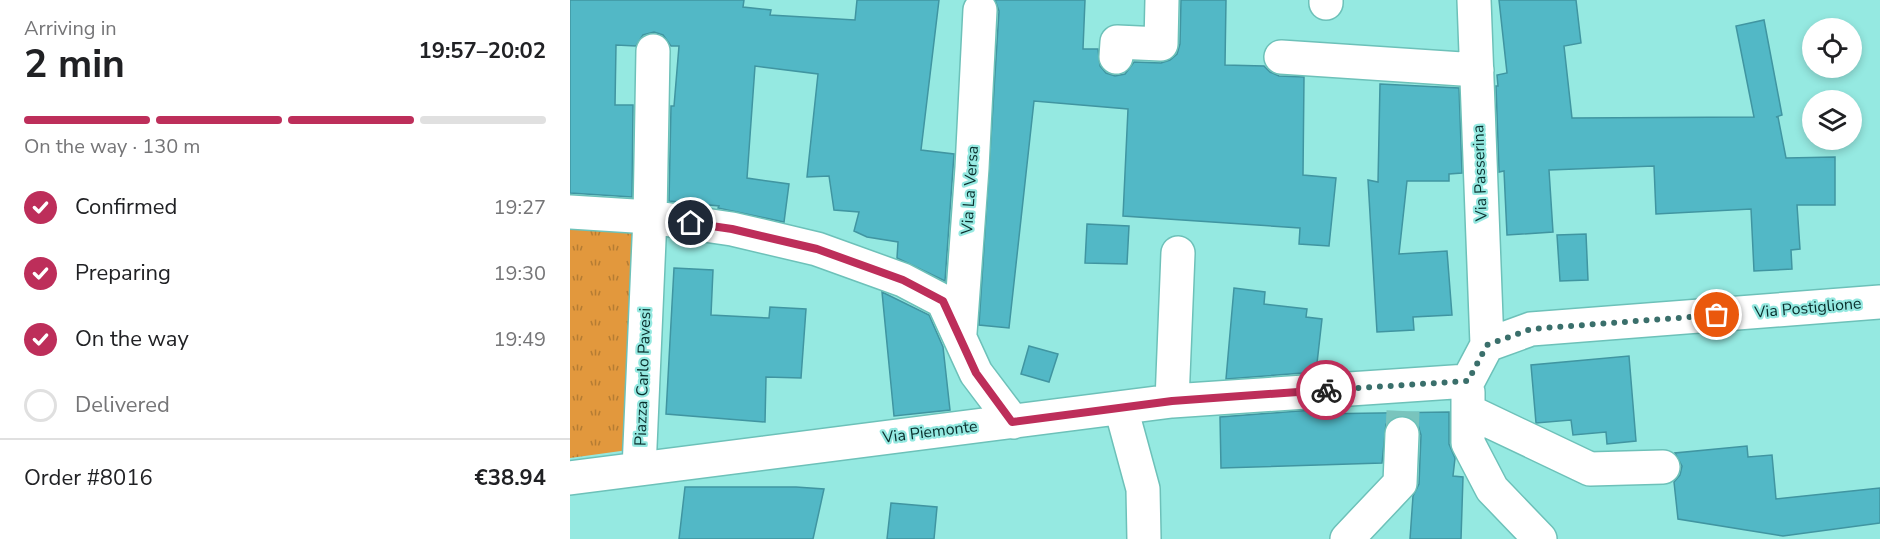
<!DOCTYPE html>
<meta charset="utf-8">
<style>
:root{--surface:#fff;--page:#f6f6f6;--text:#202124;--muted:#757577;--line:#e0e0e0;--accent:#bd2e5a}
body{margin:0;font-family:"Nunito Sans",sans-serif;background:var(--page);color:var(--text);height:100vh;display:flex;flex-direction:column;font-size:22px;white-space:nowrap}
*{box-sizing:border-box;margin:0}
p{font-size:20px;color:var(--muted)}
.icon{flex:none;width:33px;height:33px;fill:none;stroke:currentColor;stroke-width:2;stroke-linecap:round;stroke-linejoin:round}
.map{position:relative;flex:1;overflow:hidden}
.side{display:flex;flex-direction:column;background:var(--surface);width:570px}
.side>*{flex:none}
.fabs{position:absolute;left:1232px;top:18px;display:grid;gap:12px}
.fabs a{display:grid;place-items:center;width:60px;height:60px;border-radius:50%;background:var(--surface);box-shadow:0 3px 9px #0003;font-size:30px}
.pin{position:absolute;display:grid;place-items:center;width:51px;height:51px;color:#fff;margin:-26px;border:3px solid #fff;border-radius:50%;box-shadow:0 2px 6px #0007}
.courier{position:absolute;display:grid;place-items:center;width:60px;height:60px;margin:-30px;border:4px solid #bd2e5a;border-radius:50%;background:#fff;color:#222;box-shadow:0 2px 8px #0007}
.summary em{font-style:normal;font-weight:700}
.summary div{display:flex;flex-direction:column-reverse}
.summary{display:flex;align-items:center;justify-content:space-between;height:102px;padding:0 24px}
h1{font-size:39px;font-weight:700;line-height:45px}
.bar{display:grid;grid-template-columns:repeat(4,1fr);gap:9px 6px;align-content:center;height:72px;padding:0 24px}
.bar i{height:8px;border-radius:4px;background:var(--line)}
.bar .on{background:var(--accent)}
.bar p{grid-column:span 4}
.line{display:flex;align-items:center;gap:15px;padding:0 24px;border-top:2px solid var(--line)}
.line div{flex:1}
ol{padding:0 24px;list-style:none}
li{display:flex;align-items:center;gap:18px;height:66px}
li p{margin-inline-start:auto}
li .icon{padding:6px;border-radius:50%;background:var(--accent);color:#fff;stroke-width:4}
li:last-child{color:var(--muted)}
li i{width:33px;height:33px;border:3px solid var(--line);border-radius:50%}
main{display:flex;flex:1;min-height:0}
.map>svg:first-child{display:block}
.park{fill:url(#park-tufts)}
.building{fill:#52b8c6;stroke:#4095a1;stroke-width:1.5}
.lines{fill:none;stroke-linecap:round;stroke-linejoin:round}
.minor-tunnel{stroke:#79c4bd;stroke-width:33;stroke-dasharray:33 16;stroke-linecap:butt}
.minor-casing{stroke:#6dc1b9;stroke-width:36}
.minor{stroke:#fff;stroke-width:33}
.done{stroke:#3a6f6b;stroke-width:6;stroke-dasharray:0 10.8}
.route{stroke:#bd2e5a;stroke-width:8}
.labels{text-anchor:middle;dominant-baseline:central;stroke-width:4.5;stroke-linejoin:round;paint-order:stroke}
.street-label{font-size:16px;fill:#092e2c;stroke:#95e9e1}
</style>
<main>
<section class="side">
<div class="summary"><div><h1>2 min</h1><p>Arriving in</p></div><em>19:57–20:02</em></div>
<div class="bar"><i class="on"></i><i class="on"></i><i class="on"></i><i></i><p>On the way · 130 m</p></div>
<ol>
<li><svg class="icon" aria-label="check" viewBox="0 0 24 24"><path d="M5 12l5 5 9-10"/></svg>Confirmed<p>19:27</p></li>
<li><svg class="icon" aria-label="check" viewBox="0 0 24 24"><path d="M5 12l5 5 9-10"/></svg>Preparing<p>19:30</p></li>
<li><svg class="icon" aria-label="check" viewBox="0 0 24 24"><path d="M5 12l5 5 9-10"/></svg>On the way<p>19:49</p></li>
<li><i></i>Delivered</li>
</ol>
<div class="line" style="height:78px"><div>Order #8016</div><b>€38.94</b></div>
</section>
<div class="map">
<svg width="1310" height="539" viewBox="0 0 1310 539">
<defs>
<pattern id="park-tufts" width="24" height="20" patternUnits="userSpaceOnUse" patternTransform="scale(1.5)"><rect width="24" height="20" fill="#e2983d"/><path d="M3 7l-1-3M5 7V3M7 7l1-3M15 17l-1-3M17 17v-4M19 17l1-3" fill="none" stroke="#b57c33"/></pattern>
</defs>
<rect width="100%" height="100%" fill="#95e9e1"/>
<path class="park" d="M0,226l68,5 -10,219 -58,8z"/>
<path class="building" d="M0,0h174l-1,7 28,3 -1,5 85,5 2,-20h82l-18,150 33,4 -9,127 -48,-23 1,-16 -31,-5 -13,-6 5,-19 -25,-2 -5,-34 -22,1 11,-103 -63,-8 -8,112 42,6 -5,38 -66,-14 1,-2 -50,-5 2,-95h3l5,-60h-8l-8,-11 -9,-3 -11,3 -7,11 -20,-1 -1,60h18l-1,92 -62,-4z
M425,0h90l-2,49h15l2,17 6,7 9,3 10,-2 9,-12 27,1 9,-3 7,-6 3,-10 1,-44h45l-1,65 39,1 6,6 9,4 25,1 -1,98 33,3 -7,68 -30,-2 1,-16 -177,-12 5,-107 -94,-8 -25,227 -30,-3 20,-314z
M929,0h77l5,43 -17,3 8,72 182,-1 -18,-91 28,-6 18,95 -6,2h2l8,41 49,-1v48h-38l3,44 -9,1 1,19 -38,2 -3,-62 -95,5 -2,-48 -105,4 4,62 -46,3 -3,-64 -5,1 -3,-86h2l-1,-11 10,-2z
M810,84l79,4 3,85 -13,1v7h-42l-8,73 48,-3 5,64 -39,2 1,13 -37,2 -9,-152 10,2z
M517,224l42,2 -2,38 -42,-1z
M1016,234l2,46 -28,1 -3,-46z
M104,268l39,2 -2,45 58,3 1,-11 36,2 -5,69 -35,-1 -1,45 -99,-8z
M664,288l31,4 -1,12 43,5 -1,8 16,2 -6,53 -90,7z
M312,292l47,23 14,32 7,63 -56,6z
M459,346l29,8 -9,28 -28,-8z
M1059,356l7,85 -29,3 -1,-12 -33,3 -2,-15 -35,3 -5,-58z
M742,410v4l137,-2v32l6,14 -2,18 10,1 -2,62h-51l3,-43 6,-12 2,-49 -3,-10 -6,-6 -9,-4 -10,3 -7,6 -4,39 -161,5 -1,-51z
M1177,446l1,11 24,-2 4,44 104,-11v35l-97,13 -105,-17 -4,-37 6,-7 2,-9 -7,-13z
M115,487h111l28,2 -11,50h-134z
M321,503l46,4 -3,32h-47z"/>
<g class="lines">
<path class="minor-tunnel" d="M832,434l1,-23"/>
<g class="minor-casing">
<path id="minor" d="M756,3v-3
M546,57l1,-15 44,2 1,-44
M711,57l196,13
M0,212l80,5 82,12 85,20 86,31 40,21 33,72 37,49
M390,333l12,-165 8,-158
M917,345l44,-16 349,-27
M898,392v51l24,46 48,50
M602,401l6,-148
M551,408l22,81 1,50
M898,411l122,58 73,-2
M69,469l11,-252 3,-166
M0,478l602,-77 296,-20 19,-36 -13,-345
M777,539l53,-56 2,-49"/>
</g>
<use href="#minor" class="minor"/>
</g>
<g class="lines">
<path class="done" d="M756,390l142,-9 19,-36 44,-16 186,-14"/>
<path class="route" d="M121,223l41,6 85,20 86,31 40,21 33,72 36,49 160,-21 154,-11"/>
</g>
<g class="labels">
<g class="street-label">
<text transform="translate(910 173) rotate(-92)">Via Passerina</text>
<text transform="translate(400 190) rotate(-86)">Via La Versa</text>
<text transform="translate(1238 308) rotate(-5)">Via Postiglione</text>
<text transform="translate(73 377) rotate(-88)">Piazza Carlo Pavesi</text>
<text transform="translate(360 432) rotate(-7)">Via Piemonte</text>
</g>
</g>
</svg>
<div class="fabs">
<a><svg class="icon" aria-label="locate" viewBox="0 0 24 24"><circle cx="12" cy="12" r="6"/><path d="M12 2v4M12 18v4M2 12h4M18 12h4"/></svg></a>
<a><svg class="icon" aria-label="layers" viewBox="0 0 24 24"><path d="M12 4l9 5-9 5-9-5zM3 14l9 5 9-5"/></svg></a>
</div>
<div class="pin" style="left:1147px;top:315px;background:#ea580c"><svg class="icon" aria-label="bag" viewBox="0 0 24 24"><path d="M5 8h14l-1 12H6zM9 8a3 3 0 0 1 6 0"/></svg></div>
<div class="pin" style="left:121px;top:223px;background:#1f2937"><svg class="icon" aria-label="home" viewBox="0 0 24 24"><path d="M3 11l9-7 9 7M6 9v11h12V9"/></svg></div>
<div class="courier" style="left:756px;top:390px"><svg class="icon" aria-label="bike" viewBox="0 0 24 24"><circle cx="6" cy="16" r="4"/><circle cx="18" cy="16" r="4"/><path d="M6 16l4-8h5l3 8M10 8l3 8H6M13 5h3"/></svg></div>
</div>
</main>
